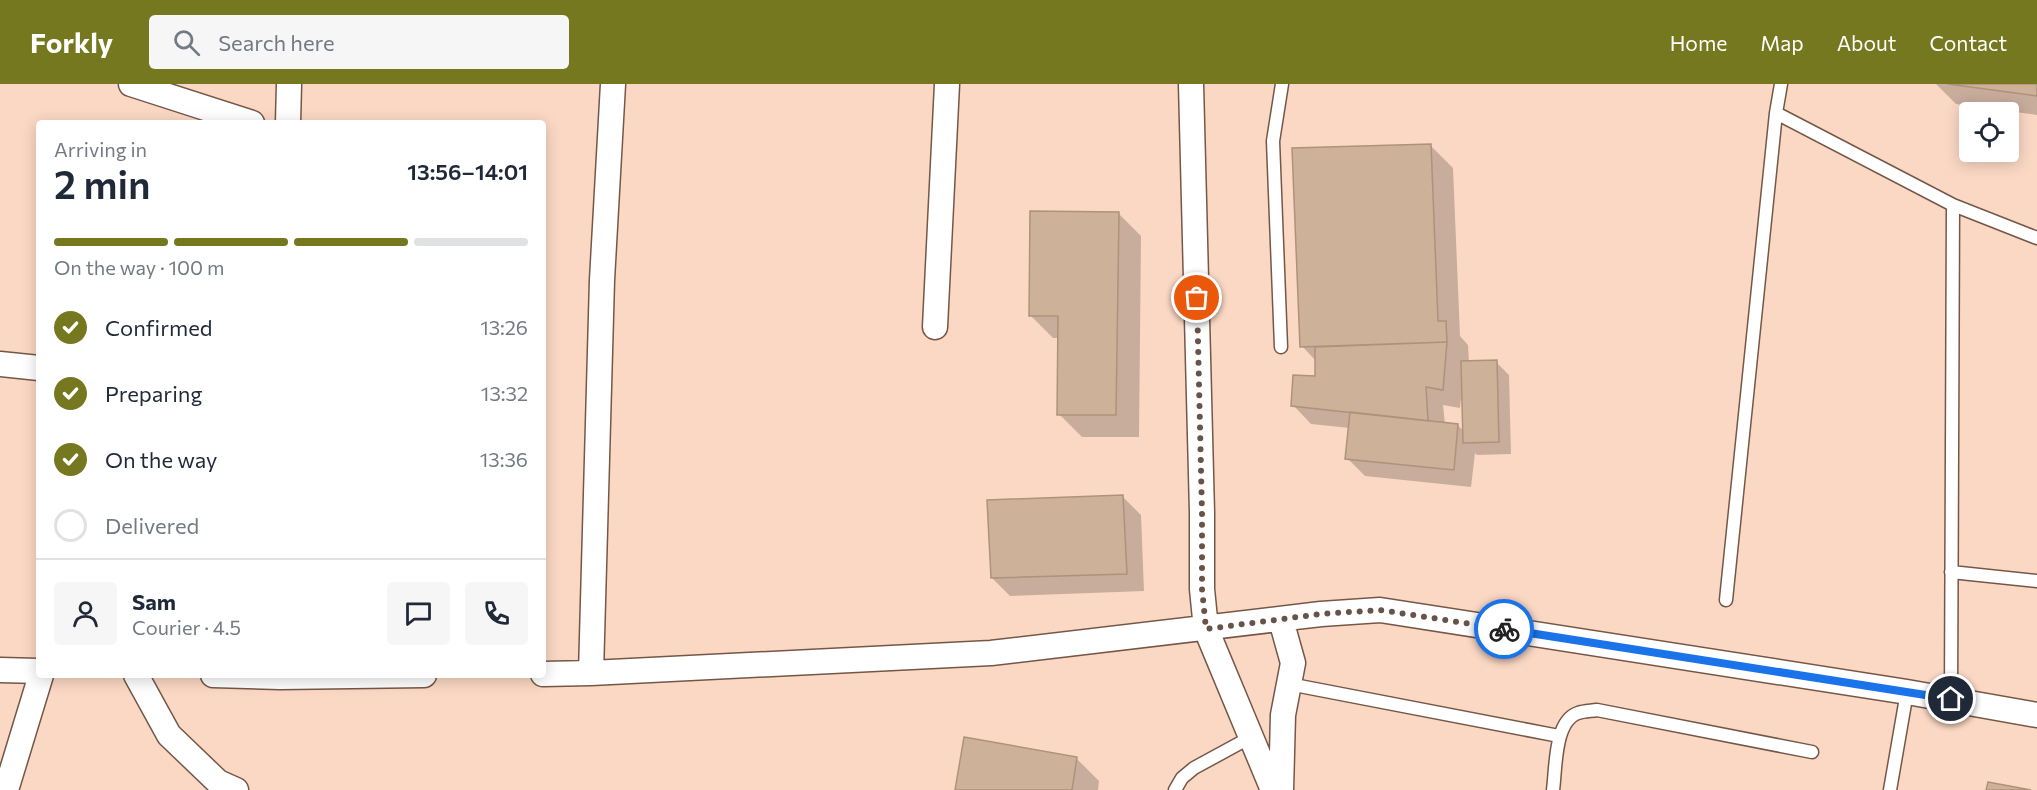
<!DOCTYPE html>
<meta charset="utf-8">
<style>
:root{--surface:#fff;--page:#f6f6f7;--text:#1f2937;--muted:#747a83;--line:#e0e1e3;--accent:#767820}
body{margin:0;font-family:Commissioner,sans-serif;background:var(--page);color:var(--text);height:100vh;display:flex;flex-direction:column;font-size:22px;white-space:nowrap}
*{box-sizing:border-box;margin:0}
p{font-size:20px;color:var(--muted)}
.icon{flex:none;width:33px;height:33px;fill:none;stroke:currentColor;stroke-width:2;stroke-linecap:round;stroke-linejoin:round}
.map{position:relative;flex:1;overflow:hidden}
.details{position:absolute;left:36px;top:36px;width:510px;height:558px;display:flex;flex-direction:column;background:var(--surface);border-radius:6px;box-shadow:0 3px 15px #0003}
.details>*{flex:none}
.buttons{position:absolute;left:1959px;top:18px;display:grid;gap:12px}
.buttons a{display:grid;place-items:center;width:60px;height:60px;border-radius:6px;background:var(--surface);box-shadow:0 3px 15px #0003;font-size:30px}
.pin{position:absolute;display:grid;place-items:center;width:51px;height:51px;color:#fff;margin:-26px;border:3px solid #fff;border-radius:50%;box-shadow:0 2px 6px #0007}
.courier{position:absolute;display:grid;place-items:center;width:60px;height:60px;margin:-30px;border:4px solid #1a73e8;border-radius:50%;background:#fff;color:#222;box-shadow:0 2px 8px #0007}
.summary em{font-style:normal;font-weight:600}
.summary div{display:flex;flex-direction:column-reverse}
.summary{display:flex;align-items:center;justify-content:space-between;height:102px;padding:0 18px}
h1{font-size:39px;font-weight:600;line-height:45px}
.bar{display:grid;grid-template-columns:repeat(4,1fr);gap:9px 6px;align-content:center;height:72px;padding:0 18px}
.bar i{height:8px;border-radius:4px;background:var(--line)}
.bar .selected{background:var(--accent)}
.bar p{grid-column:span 4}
.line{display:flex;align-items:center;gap:15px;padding:0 18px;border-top:2px solid var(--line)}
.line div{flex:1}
.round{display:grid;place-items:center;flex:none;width:63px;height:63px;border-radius:6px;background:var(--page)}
ol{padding:0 18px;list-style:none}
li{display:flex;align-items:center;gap:18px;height:66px}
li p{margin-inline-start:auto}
li .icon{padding:6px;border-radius:50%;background:var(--accent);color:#fff;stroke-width:4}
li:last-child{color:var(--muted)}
li i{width:33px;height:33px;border:3px solid var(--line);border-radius:50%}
header{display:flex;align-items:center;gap:36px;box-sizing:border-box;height:84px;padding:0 30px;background:var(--accent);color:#fff}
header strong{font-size:28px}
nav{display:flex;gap:33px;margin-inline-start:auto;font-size:21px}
.search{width:420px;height:54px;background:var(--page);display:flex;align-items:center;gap:15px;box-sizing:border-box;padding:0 21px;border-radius:6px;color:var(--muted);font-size:22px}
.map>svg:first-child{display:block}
.shadow{fill:#0003;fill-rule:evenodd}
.building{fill:#cdb198;stroke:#ae927b;stroke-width:1.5}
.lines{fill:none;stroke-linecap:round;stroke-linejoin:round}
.service-casing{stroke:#755747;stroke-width:15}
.minor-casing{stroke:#755747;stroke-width:27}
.service{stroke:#fff;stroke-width:12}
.minor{stroke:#fff;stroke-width:24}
.done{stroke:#675348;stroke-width:6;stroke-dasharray:0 10.8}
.route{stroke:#1a73e8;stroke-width:8}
</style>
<header>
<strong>Forkly</strong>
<div class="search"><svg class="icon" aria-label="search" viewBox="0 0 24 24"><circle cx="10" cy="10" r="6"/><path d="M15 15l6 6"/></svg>Search here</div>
<nav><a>Home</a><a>Map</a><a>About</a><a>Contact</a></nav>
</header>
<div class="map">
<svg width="2037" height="706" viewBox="0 0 2037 706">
<rect width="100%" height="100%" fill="#fbd8c4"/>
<path class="shadow" d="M1936,0h101v31l-81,-11z
M1430,61l23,23 7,168 8,9 1,18 27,-1 13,13 2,79 -34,1 -2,-2 -4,34 -106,-11 -18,-18 3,-30 -39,-4 -18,-19 24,-28 -1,-16 -14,-15zM1461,315l2,1 1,32 -6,-7 -13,-1 -2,-19 17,3z
M1118,129l23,23 -2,201h-57l-23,-23 1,-76h-7l-23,-23z
M1122,412l19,19 3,76 -134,5 -18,-18z
M1077,675l22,22 -1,9h-141z"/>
<path class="building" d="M1948,0h89v12z
M1431,60l7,177h8l1,21 -147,5 -8,-199z
M1030,127l89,1 -3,203h-59l1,-99h-29z
M1447,258l-4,48 -17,-3 2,34 -137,-15 2,-31 22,1v-29z
M1497,276l2,82 -36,1 -2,-82z
M1350,328l108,12 -4,46 -109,-11z
M1123,411l4,79 -136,4 -4,-78z
M964,653l113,20 -5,33h-117z
M1988,698l43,8h-45z"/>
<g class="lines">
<g class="service-casing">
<path id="service" d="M1781,0l-5,29 177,92
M1281,263l-8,-206 9,-57
M1951,488l86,9
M1726,516l50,-487
M1289,600l270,52
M1951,615l2,-494 84,33
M1175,706l7,-12 12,-10 57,-31
M1553,706c3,-21 1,-69 25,-77 6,-2 13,-2 19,-3l215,42
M1890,706l17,-98"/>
</g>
<g class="minor-casing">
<path id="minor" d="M131,0l121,39
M1191,0l11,429v76l4,40 67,161
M288,39l1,-39
M935,243l12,-243
M0,280l39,4
M0,586l39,1
M591,589l11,-393 11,-196
M543,590l48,-1 400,-20 330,-39 59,-4 527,82 130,23
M136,591l33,60 49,47 18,8
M213,591l67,2 144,-2
M6,706l35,-115
M1281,706l2,-75 10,-52 -12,-43"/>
</g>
<use href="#service" class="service"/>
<use href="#minor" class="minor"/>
</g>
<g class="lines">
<path class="done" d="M1197,214l5,215v76l4,40 115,-15 59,-4 124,19"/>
<path class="route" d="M1504,545l447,70"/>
</g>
</svg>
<div class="buttons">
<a><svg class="icon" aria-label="locate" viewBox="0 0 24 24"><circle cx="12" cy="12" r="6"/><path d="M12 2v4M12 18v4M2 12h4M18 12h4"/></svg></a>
</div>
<div class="pin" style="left:1197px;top:214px;background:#ea580c"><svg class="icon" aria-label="bag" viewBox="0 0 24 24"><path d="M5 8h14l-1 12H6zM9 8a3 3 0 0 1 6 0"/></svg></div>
<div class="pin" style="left:1951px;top:615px;background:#1f2937"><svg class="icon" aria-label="home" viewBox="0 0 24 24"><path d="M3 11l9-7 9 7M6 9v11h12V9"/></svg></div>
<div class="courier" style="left:1504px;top:545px"><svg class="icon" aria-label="bike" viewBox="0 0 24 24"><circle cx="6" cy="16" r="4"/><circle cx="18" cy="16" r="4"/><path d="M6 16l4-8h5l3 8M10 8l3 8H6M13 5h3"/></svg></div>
<section class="details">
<div class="summary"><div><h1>2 min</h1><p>Arriving in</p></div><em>13:56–14:01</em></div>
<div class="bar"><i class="selected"></i><i class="selected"></i><i class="selected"></i><i></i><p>On the way · 100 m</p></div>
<ol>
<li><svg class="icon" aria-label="check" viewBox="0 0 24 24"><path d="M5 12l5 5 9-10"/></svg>Confirmed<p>13:26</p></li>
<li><svg class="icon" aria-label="check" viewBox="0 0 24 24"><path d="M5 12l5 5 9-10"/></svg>Preparing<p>13:32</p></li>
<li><svg class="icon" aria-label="check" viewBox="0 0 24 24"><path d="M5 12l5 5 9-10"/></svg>On the way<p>13:36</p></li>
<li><i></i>Delivered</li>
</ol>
<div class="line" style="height:108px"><a class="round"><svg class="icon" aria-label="person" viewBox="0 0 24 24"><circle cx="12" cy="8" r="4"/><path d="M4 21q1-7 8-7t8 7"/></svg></a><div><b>Sam</b><p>Courier · 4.5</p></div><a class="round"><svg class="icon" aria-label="chat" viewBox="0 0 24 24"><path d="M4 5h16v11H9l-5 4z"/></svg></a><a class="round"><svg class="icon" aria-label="phone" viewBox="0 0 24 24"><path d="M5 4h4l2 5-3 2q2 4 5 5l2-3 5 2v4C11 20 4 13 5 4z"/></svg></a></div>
</section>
</div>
